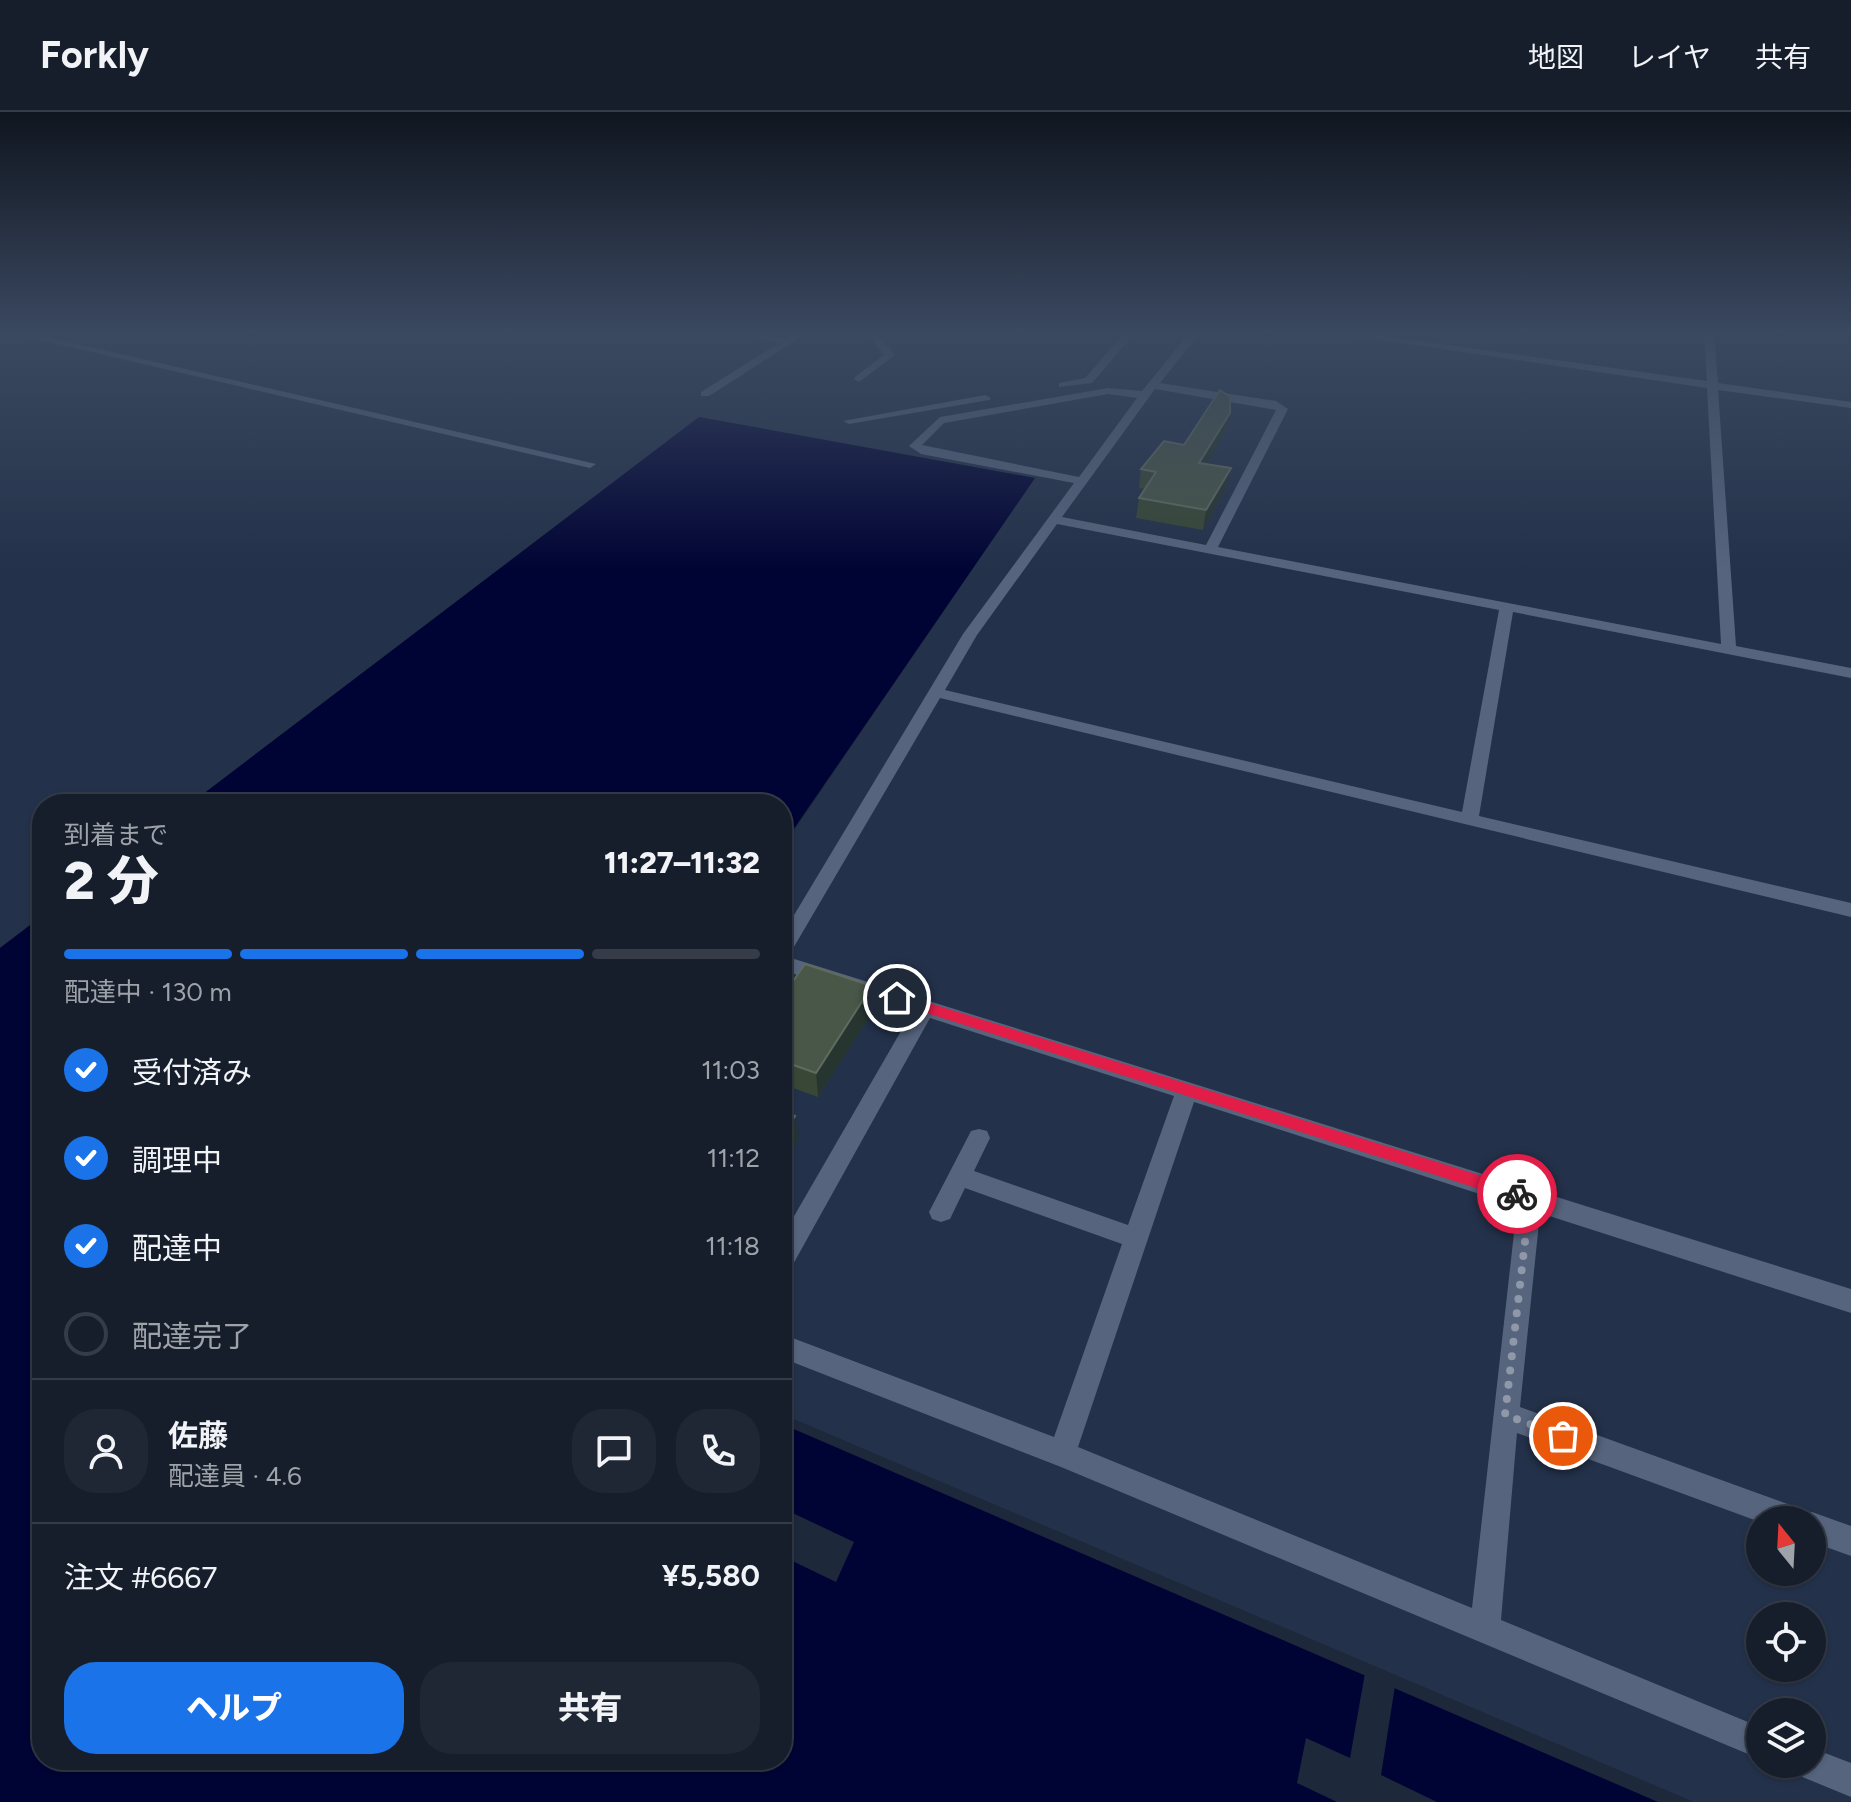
<!DOCTYPE html>
<html lang="ja">
<meta charset="utf-8">
<style>
:root{--surface:#161e2c;--page:#1f2734;--text:#f1f3f6;--muted:#9ea2a9;--line:#353c48;--accent:#1a73e8}
body{margin:0;font-family:Figtree,"Noto Sans JP",sans-serif;background:var(--page);color:var(--text);height:100vh;display:flex;flex-direction:column;font-size:30px;white-space:nowrap}
*{box-sizing:border-box;margin:0}
p{font-size:26px;color:var(--muted)}
.icon{flex:none;width:44px;height:44px;fill:none;stroke:currentColor;stroke-width:2;stroke-linecap:round;stroke-linejoin:round}
.map{position:relative;flex:1;overflow:hidden}
.drawer{position:absolute;left:32px;top:682px;width:760px;height:976px;display:flex;flex-direction:column;background:var(--surface);border-radius:32px;box-shadow:0 2px 6px #0004,0 0 0 2px var(--line)}
.drawer>*{flex:none}
.needle{width:52px;rotate:342deg}
.tools{position:absolute;left:1746px;top:1394px;display:grid;gap:16px}
.tools a{display:grid;place-items:center;width:80px;height:80px;border-radius:50%;background:var(--surface);box-shadow:0 2px 6px #0004,0 0 0 2px var(--line);font-size:40px}
.pin{position:absolute;display:grid;place-items:center;width:68px;height:68px;color:#fff;margin:-34px;border:4px solid #fff;border-radius:50%;box-shadow:0 2px 8px #0007}
.courier{position:absolute;display:grid;place-items:center;width:80px;height:80px;margin:-40px;border:6px solid #e11d48;border-radius:50%;background:#fff;color:#222;box-shadow:0 2px 10px #0007}
.overview em{font-style:normal;font-weight:800}
.overview div{display:flex;flex-direction:column-reverse}
.overview{display:flex;align-items:center;justify-content:space-between;height:136px;padding:0 32px}
h1{font-size:52px;font-weight:800;line-height:60px}
.bar{display:grid;grid-template-columns:repeat(4,1fr);gap:12px 8px;align-content:center;height:96px;padding:0 32px}
.bar i{height:10px;border-radius:6px;background:var(--line)}
.bar .current{background:var(--accent)}
.bar p{grid-column:span 4}
.line{display:flex;align-items:center;gap:20px;padding:0 32px;border-top:2px solid var(--line)}
.line div{flex:1}
.round{display:grid;place-items:center;flex:none;width:84px;height:84px;border-radius:32px;background:var(--page)}
ol{padding:0 32px;list-style:none}
li{display:flex;align-items:center;gap:24px;height:88px}
li p{margin-inline-start:auto}
li .icon{padding:8px;border-radius:50%;background:var(--accent);color:#fff;stroke-width:4}
li:last-child{color:var(--muted)}
li i{width:44px;height:44px;border:4px solid var(--line);border-radius:50%}
.action{display:flex;gap:16px;margin-top:auto;padding:16px 32px}
.action a{flex:1;height:92px;border-radius:32px;background:var(--accent);color:#fff;font-size:32px;font-weight:800;line-height:92px;text-align:center}
.action a+a{background:var(--page);color:var(--text)}
header{display:flex;align-items:center;gap:48px;box-sizing:border-box;height:112px;padding:0 40px;background:var(--surface);border-bottom:2px solid var(--line)}
header strong{font-size:38px}
nav{display:flex;gap:44px;margin-inline-start:auto;font-size:28px}
.map>svg:first-child{display:block}
.built{fill:#23314a;fill-rule:evenodd}
.water{fill:#000434}
.pier{fill:#1d283b}
.lines{fill:none;stroke-linecap:round;stroke-linejoin:round}
.minor{fill:#56647d;fill-rule:evenodd}
.wall{fill:#394836}
.shaded-wall{fill:#273530}
.building{fill:#495748;stroke:#5e6b60;stroke-width:2}
.route{fill:#e11d48}
.done{stroke:#8f98a8;stroke-width:8;stroke-dasharray:0 14.4}
</style>
<header>
<strong>Forkly</strong>
<nav><a>地図</a><a>レイヤ</a><a>共有</a></nav>
</header>
<div class="map">
<svg width="1851" height="1690" viewBox="0 0 1851 1690">
<rect width="100%" height="100%" fill="#1d283b"/>
<path class="built" d="M0,221h1851v1469h-157l-912,-388v-566l252,-370 -335,-61 -509,387h-148v112l-42,32zM1760,1408h52v52h-52zM1760,1504h52v52h-52zM1760,1600h52v52h-52z"/>
<path class="water" d="M699,305l336,61 -253,368v-42h-592z
M42,804v844h740v-336l876,378h-1658v-854z"/>
<path class="pier" d="M782,1396l72,34 -18,40 -54,-26z
M1365,1561l30,13 -14,89 56,27h-100l-40,-19 9,-45 44,20z"/>
<g class="lines">
<path class="minor" d="M10,221h20l566,131 -6,4z
M736,221l50,5 8,-5h13l-98,63h-8v-4l78,-49z
M866,221h11l18,22 -36,27 -5,-3 1,-2 29,-22z
M1124,221h11l-43,50 -33,4v-4l26,-5z
M1189,221h11l-40,50 116,18 12,8 -70,138 503,97 -14,-256 -373,-55h29l344,48 -3,-48h10l4,50 133,19v6l-133,-18 18,256 115,22v10l-338,-66 -34,204 372,87v14l-911,-219 -152,259 1063,332v24l-311,-100 -20,194 273,99 10,4 2,5 7,-3 39,14v30l-39,-14v-22l-52,2 -243,-89 -16,187 259,107v32l-699,-292 -279,-109v-24l272,103 68,-193 -157,-56 -15,31 -9,3 -9,-3 -3,-7 42,-81 8,-2 8,2 3,7 -16,33 154,54 46,-129 -244,-78 -139,250 -9,3v-34l130,-225 -130,-42v-35l181,-301 111,-151 -153,-29 -12,-8 31,-29 168,-29 34,3zM1155,277l121,21 -70,135 -144,-28zM1108,282l29,4 -58,79 -157,-32 22,-22zM1057,412l442,86 -37,202 -517,-122 32,-55zM1194,990l323,104 -45,402 -394,-161z
M985,283l6,3 -2,2 -140,24 -6,-3z
M1812,1636l39,15v34l-51,-21 -4,-12h16z"/>
</g>
<path class="wall" d="M1227,319l-20,33 20,23 -24,43 -67,-12 3,-20 6,-9 -6,-1 2,-19 43,-24z
M782,885l91,14 -55,86 -36,-13z"/>
<path class="shaded-wall" d="M1230,301l-3,18 -31,51 3,-19z
M1231,356l-4,19 -24,43 3,-20z
M872,874l1,25 -55,86 -2,-24z
M795,1004l3,24 -16,27v-30z"/>
<path class="building" d="M1220,278l10,7v16l-31,50 32,5 -25,42 -67,-12 17,-26 -15,-3 23,-28 20,4z
M805,852l67,22 -56,87 -34,-12v-64z
M782,999l13,5 -13,21z"/>
<linearGradient id="sky" x2="0" y2="1"><stop stop-color="#101620"/><stop offset="0.48" stop-color="#3a4860"/><stop offset="1" stop-color="#3a4860" stop-opacity="0"/></linearGradient>
<rect width="1851" height="458" fill="url(#sky)"/>
<path class="route" d="M897,881l620,194 8,7 -8,7 -625,-199v-8z"/>
<g class="lines">
<path class="done" d="M1517,1082l13,4 -25,217 58,21"/>
</g>
</svg>
<div class="tools">
<a><svg class="needle" viewBox="-14 -14 28 28"><path d="M0-13l5 13h-10z" fill="#e53935"/><path d="M0 13l5-13h-10z" fill="#9ea2a9"/></svg></a>
<a><svg class="icon" aria-label="locate" viewBox="0 0 24 24"><circle cx="12" cy="12" r="6"/><path d="M12 2v4M12 18v4M2 12h4M18 12h4"/></svg></a>
<a><svg class="icon" aria-label="layers" viewBox="0 0 24 24"><path d="M12 4l9 5-9 5-9-5zM3 14l9 5 9-5"/></svg></a>
</div>
<div class="pin" style="left:1563px;top:1324px;background:#ea580c"><svg class="icon" aria-label="bag" viewBox="0 0 24 24"><path d="M5 8h14l-1 12H6zM9 8a3 3 0 0 1 6 0"/></svg></div>
<div class="pin" style="left:897px;top:886px;background:#1f2937"><svg class="icon" aria-label="home" viewBox="0 0 24 24"><path d="M3 11l9-7 9 7M6 9v11h12V9"/></svg></div>
<div class="courier" style="left:1517px;top:1082px"><svg class="icon" aria-label="bike" viewBox="0 0 24 24"><circle cx="6" cy="16" r="4"/><circle cx="18" cy="16" r="4"/><path d="M6 16l4-8h5l3 8M10 8l3 8H6M13 5h3"/></svg></div>
<section class="drawer">
<div class="overview"><div><h1>2 分</h1><p>到着まで</p></div><em>11:27–11:32</em></div>
<div class="bar"><i class="current"></i><i class="current"></i><i class="current"></i><i></i><p>配達中 · 130 m</p></div>
<ol>
<li><svg class="icon" aria-label="check" viewBox="0 0 24 24"><path d="M5 12l5 5 9-10"/></svg>受付済み<p>11:03</p></li>
<li><svg class="icon" aria-label="check" viewBox="0 0 24 24"><path d="M5 12l5 5 9-10"/></svg>調理中<p>11:12</p></li>
<li><svg class="icon" aria-label="check" viewBox="0 0 24 24"><path d="M5 12l5 5 9-10"/></svg>配達中<p>11:18</p></li>
<li><i></i>配達完了</li>
</ol>
<div class="line" style="height:144px"><a class="round"><svg class="icon" aria-label="person" viewBox="0 0 24 24"><circle cx="12" cy="8" r="4"/><path d="M4 21q1-7 8-7t8 7"/></svg></a><div><b>佐藤</b><p>配達員 · 4.6</p></div><a class="round"><svg class="icon" aria-label="chat" viewBox="0 0 24 24"><path d="M4 5h16v11H9l-5 4z"/></svg></a><a class="round"><svg class="icon" aria-label="phone" viewBox="0 0 24 24"><path d="M5 4h4l2 5-3 2q2 4 5 5l2-3 5 2v4C11 20 4 13 5 4z"/></svg></a></div>
<div class="line" style="height:104px"><div>注文 #6667</div><b>¥5,580</b></div>
<div class="action"><a>ヘルプ</a><a>共有</a></div>
</section>
</div>
